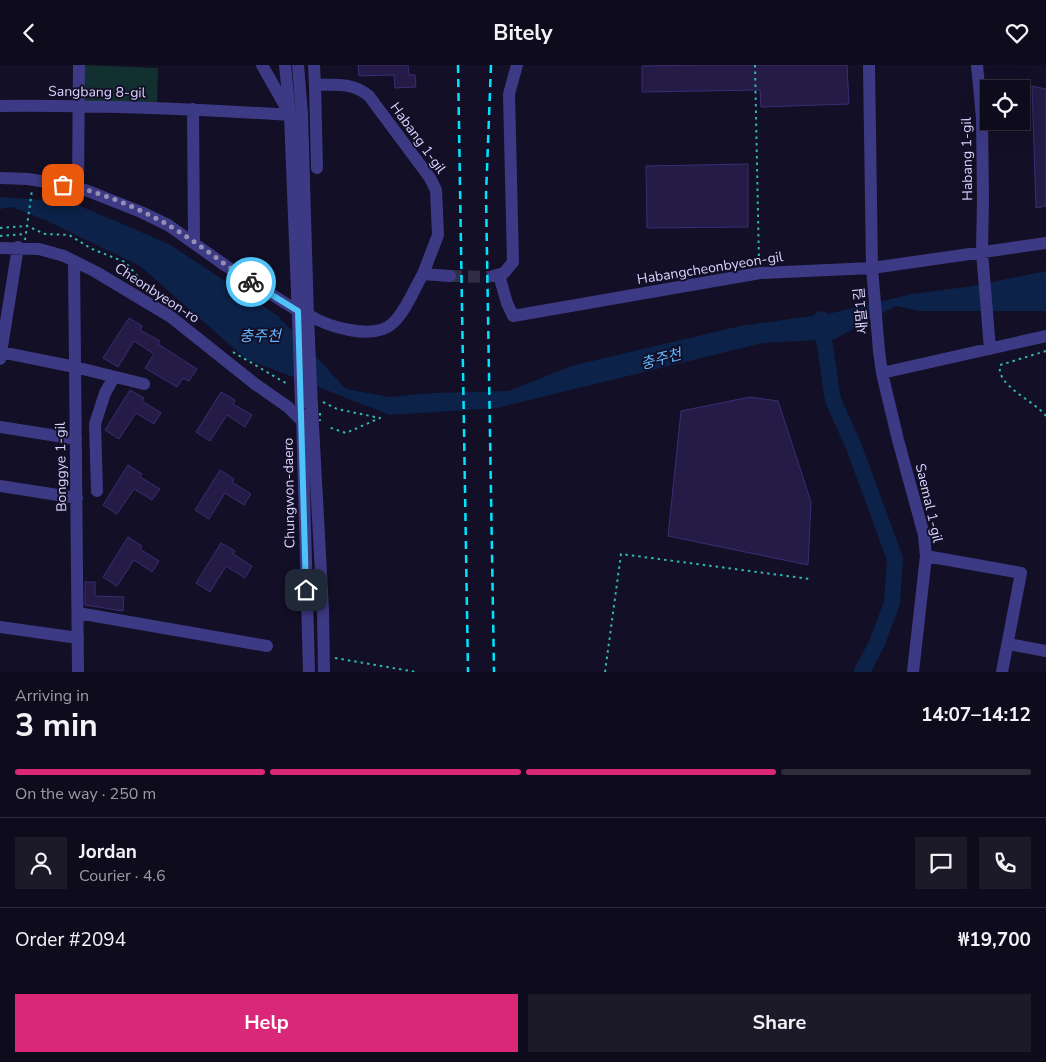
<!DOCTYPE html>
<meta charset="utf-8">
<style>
:root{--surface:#0e0b1c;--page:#1c1929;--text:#f1f3f6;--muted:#9b9ba3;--line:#2e2b3b;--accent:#db2777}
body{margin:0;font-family:"Nunito Sans","Noto Sans KR",sans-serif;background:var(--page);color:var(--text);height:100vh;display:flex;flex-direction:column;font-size:19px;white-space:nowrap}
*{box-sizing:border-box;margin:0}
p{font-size:16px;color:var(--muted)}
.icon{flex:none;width:28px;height:28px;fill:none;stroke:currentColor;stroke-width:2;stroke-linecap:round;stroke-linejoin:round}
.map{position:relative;height:607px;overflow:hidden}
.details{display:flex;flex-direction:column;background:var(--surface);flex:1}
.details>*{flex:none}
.fabs{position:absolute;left:980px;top:15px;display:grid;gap:10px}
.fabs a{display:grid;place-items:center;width:50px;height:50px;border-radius:0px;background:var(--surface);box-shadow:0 5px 20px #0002,0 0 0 1px var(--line);font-size:25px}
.pin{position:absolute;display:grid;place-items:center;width:42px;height:42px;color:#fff;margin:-21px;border-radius:10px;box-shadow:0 2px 8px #0006}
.courier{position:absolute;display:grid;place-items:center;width:50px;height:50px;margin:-25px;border:4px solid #4fc3f7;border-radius:50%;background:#fff;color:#222;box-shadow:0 1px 6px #0007}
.head em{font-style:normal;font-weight:700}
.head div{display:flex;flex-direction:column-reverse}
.head{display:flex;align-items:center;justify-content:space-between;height:85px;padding:0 15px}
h1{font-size:32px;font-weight:700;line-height:38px}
.bar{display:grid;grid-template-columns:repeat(4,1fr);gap:8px 5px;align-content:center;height:60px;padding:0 15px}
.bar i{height:6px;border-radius:4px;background:var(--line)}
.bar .selected{background:var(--accent)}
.bar p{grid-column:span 4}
.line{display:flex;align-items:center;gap:12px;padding:0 15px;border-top:1px solid var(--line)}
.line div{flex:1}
.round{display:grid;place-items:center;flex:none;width:52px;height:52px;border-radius:0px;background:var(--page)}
.action{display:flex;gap:10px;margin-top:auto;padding:10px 15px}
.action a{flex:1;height:58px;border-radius:0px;background:var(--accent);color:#fff;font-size:20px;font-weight:700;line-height:58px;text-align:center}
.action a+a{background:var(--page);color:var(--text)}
header{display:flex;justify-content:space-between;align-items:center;height:65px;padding:0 15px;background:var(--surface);font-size:22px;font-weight:700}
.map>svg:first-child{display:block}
.green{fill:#12302f}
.water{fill:#0c2248}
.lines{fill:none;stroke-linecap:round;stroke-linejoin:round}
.river{stroke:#0c2248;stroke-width:16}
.building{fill:#241b47;stroke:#3b2d73}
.minor-tunnel{stroke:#312d47;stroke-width:12;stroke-dasharray:12 6;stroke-linecap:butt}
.path{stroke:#2fb8b0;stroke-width:2;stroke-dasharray:2.5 4;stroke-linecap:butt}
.minor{stroke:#3d3a85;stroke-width:12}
.rail{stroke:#00e5ff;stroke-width:2.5;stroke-dasharray:8 6;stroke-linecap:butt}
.path-bridge{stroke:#2fb8b0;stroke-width:2;stroke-dasharray:2.5 4;stroke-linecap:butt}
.minor-bridge{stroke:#3d3a85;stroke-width:12}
.done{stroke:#948fb3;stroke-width:5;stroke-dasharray:0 9}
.route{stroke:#4fc3f7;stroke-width:6}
.labels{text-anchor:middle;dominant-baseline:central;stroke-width:4;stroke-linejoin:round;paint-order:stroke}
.street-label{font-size:14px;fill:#d9d4ff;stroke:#130f26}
.water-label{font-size:15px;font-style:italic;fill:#62b6ff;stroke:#130f26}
</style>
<header><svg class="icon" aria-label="back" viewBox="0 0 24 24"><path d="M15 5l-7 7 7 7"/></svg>Bitely<svg class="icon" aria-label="heart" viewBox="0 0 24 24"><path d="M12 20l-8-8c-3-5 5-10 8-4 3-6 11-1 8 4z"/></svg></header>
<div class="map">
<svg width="1046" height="607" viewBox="0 0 1046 607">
<rect width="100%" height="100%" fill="#130f26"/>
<path class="green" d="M83,0l75,3 -1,37 -75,-3z"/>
<path class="water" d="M0,132l71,5 98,42 109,72 68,73 43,8 43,-4 77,-2 62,-25 169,-40 92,-13 80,-19 61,-8 73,-15v40h-126l-24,-5 -61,33 -72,4 -266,65 -107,7 -144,-56 -106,-93 -95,-46 -33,-13 -12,2z"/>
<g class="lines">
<path class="river" d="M821,254l12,81 21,47 41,112 -3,44 -15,40 -15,29"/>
</g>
<path class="building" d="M358,0h50l1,10h6l1,12 -21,1 -1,-13 -35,1z
M708,0h139l2,39 -88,3 -1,-17 -118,2v-26z
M1032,21l14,3v117l-10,2z
M748,99v63l-101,1 -1,-62z
M129,253l13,8 -2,4 20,11 -2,3 39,25 -8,12 -6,-3 -6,9 -32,-19 9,-14 -20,-13 -16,26 -15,-9z
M130,325l14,8 -2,3 19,12 -7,11 -18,-11 -17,26 -14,-9z
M221,327l14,8 -2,4 19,11 -7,12 -18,-12 -17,26 -14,-9z
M750,332l28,4 33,101 -3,63 -140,-29 13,-125z
M128,400l14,9 -2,3 20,12 -8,11 -18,-11 -17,25 -14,-9z
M220,405l14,9 -2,3 19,12 -7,11 -19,-12 -16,26 -14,-9z
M128,472l14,9 -2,3 19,12 -7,11 -18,-12 -17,26 -14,-9z
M221,478l14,8 -2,3 19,12 -7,12 -19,-12 -16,26 -14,-9z
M85,517h10v14l29,1 -1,14 -38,-6z"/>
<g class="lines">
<path class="minor-tunnel" d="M450,211l41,1"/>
<path class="path" d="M755,0l4,198
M0,163l27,-2 18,8 24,1 23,14 33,13 16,18 23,19
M0,171l25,-2
M25,175l7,-50
M1046,286l-46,14c-4,21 32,34 46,51
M233,287l56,33
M323,337l14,7 43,9 -34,15 -18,-6
M335,593l81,14
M605,607l16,-118 189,25"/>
<path class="minor" d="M262,0l26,46
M285,0l5,50 8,202
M298,0l4,49 6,204
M314,0l1,20c20,0 38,-3 54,11l61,82 6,12 2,45 -15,39
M869,0l3,203 7,83 3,22 16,67 26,95 2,21 -13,116
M977,0l5,53 1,81 -1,53 8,97
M315,20l2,83
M0,41c97,-1 194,3 290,9
M193,44l1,133
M0,113l28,1 50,8 63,25 27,13 58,41 72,45
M78,122l1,-122
M0,183l39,1 25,7 32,16 75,45 84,67 33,23 14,14
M74,196l4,411
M499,210l8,28 6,13 247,-43 112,-5 174,-25
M493,211l11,-3 9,-11 -4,-168 8,-29
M309,250c19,12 65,26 84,8 13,-12 21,-34 30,-49l27,2
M0,287l75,15 69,17
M0,294l18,-112
M882,308l164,-37
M312,342l11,203 1,62
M302,349l7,258
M0,362l76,12
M0,421l77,12
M97,426l-2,-67 10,-31 9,-16
M926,491l95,17 -19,99
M78,548l189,33
M0,562l78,11
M1008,579l38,7"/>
<path class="rail" d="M458,0l10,607
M491,0l-5,130 8,477"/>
<path class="path-bridge" d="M320,348v8"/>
<path class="minor-bridge" d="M308,253l4,89
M298,254l3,85"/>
</g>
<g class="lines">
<path class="done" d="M63,120c34,5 76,23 105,40 29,17 55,39 83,57"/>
<path class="route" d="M251,217l47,29 8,279"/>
</g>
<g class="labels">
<g class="street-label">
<text transform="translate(97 27) rotate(1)">Sangbang 8-gil</text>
<text transform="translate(418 73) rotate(54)">Habang 1-gil</text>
<text transform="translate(967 94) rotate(-91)">Habang 1-gil</text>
<text transform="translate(710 203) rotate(-9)">Habangcheonbyeon-gil</text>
<text transform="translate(157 228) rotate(33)">Cheonbyeon-ro</text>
<text transform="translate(861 246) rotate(-95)">새말1길</text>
<text transform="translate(61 402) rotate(-91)">Bonggye 1-gil</text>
<text transform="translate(289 428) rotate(-91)">Chungwon-daero</text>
<text transform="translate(929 438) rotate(77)">Saemal 1-gil</text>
</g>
<g class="water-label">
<text x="260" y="271">충주천</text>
<text transform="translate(661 294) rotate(-15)">충주천</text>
</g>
</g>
</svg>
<div class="fabs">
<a><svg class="icon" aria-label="locate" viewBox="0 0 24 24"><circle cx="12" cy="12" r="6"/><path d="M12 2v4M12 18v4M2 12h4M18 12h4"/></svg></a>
</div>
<div class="pin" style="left:63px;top:120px;background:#ea580c"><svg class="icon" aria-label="bag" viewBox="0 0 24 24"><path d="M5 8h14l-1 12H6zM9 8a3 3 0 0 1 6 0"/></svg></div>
<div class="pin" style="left:306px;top:525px;background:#1f2937"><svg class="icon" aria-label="home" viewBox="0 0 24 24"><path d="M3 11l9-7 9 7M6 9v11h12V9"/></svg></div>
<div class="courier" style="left:251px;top:217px"><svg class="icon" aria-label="bike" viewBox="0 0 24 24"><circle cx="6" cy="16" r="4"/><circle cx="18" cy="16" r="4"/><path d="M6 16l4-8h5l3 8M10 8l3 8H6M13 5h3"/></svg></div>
</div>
<section class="details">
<div class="head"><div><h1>3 min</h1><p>Arriving in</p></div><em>14:07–14:12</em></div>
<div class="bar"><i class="selected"></i><i class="selected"></i><i class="selected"></i><i></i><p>On the way · 250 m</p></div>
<div class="line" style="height:90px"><a class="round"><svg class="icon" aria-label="person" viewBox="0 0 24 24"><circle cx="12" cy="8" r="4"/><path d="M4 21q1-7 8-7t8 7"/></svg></a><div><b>Jordan</b><p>Courier · 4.6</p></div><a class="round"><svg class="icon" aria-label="chat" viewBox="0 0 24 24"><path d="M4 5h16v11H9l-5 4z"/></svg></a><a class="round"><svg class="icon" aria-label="phone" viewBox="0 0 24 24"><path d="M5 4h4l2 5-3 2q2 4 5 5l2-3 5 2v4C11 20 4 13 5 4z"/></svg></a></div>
<div class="line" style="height:65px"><div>Order #2094</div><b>₩19,700</b></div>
<div class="action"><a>Help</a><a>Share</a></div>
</section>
